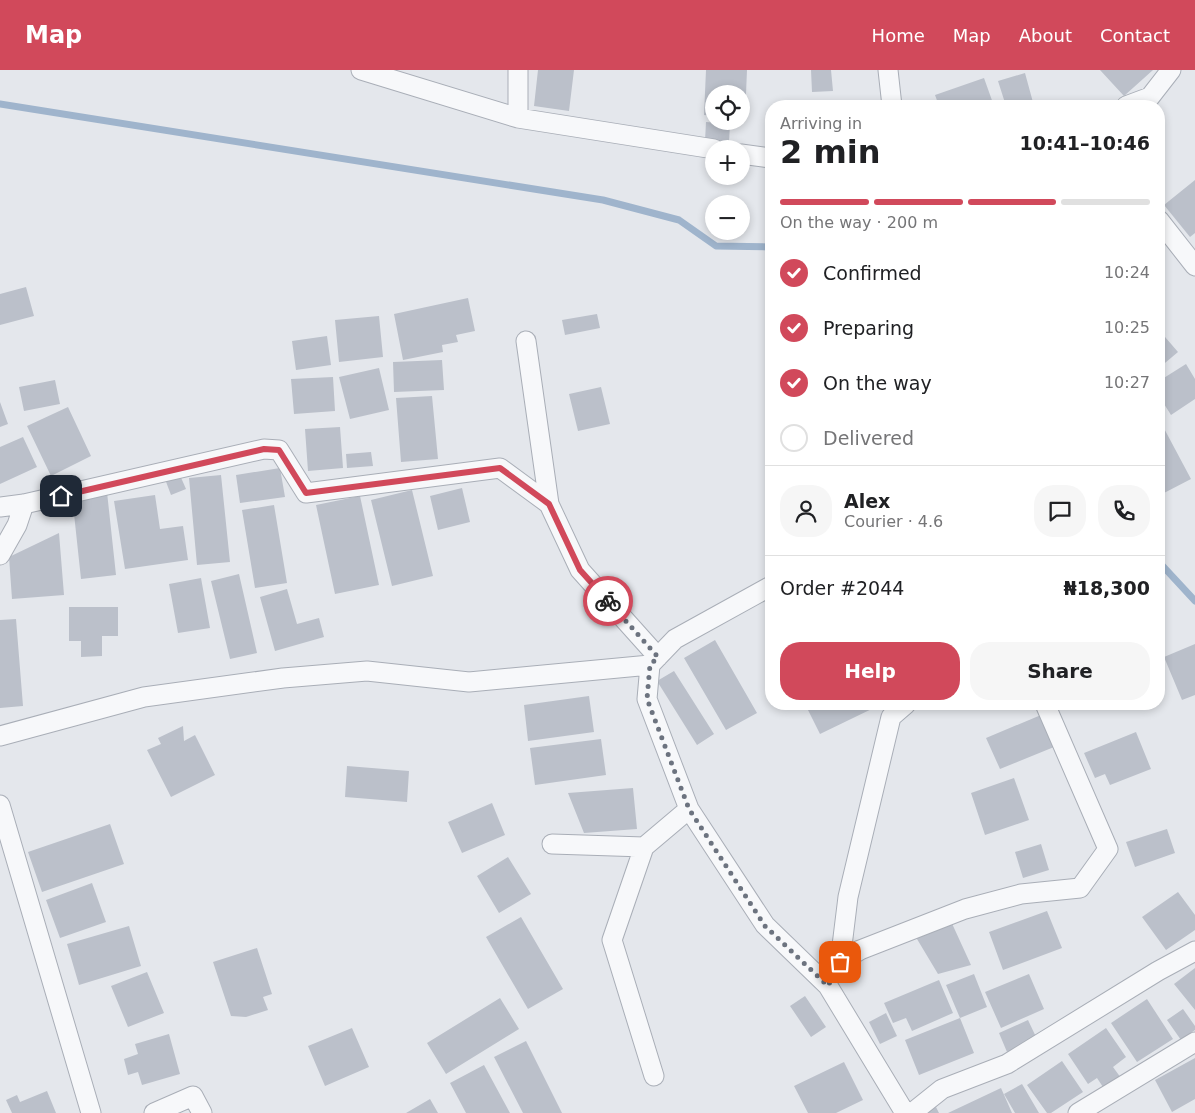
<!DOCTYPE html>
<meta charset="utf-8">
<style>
:root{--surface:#fff;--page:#f6f6f6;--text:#202124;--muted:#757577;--line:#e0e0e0;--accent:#d1495b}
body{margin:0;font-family:"DejaVu Sans",sans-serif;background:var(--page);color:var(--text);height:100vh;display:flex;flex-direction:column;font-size:19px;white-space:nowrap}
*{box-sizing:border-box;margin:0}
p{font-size:16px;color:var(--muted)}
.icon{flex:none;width:28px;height:28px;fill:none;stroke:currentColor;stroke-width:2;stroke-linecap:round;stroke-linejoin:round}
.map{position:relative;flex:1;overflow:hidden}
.panel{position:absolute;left:765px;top:30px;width:400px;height:610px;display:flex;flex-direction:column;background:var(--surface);border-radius:20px;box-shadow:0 2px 8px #0003}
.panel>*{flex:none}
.tools{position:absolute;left:705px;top:15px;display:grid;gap:10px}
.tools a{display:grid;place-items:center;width:45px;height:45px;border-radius:50%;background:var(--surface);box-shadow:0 2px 8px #0003;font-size:25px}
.pin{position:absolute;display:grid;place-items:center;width:42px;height:42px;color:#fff;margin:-21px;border-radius:10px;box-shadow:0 2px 8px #0006}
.courier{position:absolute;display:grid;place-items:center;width:50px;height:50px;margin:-25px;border:4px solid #d1495b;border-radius:50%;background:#fff;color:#222;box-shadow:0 1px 6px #0007}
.headline em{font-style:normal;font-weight:700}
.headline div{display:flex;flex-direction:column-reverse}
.headline{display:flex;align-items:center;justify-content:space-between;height:85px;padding:0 15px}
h1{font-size:32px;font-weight:700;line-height:38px}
.bar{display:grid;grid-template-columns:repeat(4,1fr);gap:8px 5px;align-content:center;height:60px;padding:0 15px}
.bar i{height:6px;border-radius:4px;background:var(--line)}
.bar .selected{background:var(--accent)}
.bar p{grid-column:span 4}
.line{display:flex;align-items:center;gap:12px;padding:0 15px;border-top:1px solid var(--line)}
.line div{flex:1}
.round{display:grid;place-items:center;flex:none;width:52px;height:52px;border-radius:20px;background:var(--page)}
ol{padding:0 15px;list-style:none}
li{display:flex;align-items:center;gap:15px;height:55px}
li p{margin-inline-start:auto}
li .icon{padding:5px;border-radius:50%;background:var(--accent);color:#fff;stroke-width:4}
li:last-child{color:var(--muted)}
li i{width:28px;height:28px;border:2px solid var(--line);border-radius:50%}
.primary-button{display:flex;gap:10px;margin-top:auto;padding:10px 15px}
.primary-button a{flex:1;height:58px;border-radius:20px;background:var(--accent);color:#fff;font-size:20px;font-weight:700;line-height:58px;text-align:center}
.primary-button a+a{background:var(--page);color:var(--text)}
header{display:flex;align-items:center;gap:30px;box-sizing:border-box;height:70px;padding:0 25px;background:var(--accent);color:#fff}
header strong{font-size:24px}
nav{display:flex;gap:28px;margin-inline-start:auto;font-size:18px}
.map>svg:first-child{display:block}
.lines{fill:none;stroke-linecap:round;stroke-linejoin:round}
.stream{stroke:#9fb4cc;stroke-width:7}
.building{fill:#bbc0ca}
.street-casing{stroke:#a9aeb7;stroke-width:21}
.street{stroke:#f7f8fa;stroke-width:19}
.done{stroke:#6c737f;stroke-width:5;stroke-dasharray:0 9}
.route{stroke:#d1495b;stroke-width:6}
</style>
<header>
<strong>Map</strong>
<nav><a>Home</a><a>Map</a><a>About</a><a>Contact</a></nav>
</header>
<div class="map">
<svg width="1195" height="1043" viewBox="0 0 1195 1043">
<rect width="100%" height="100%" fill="#e4e7ec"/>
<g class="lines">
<path class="stream" d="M0,34l603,96 76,20 37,26 55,1
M1159,492l36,39"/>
</g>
<path class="building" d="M538,0h36l-5,41 -35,-5z
M706,0h41l-2,48 -4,-1v-23h-27v22l-10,-1z
M811,0h20l2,21 -21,1z
M1100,0h53l-29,26z
M1025,3l9,33h-28l-8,-25z
M984,8l10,28h-55l-4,-11z
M706,52l24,2 -1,18 -24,-1z
M1195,110v53l-5,4 -26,-32z
M26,217l8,29 -34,9v-31z
M468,228l7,33 -19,4 2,7 -16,3 1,7 -40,8 -9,-46z
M597,244l3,14 -35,7 -3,-15z
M379,246l4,41 -44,5 -4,-42z
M1159,260l19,22 -19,16z
M327,266l4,29 -35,5 -4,-29z
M442,290l2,30 -50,2 -1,-30z
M1186,294l9,15v20l-24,16 -12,-19v-15z
M379,298l10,42 -39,9 -11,-42z
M333,307l2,34 -41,3 -3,-35z
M55,310l5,24 -36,7 -5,-24z
M601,317l9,37 -32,7 -9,-37z
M432,326l6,63 -37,3 -5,-64z
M0,332l8,22 -8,3z
M68,337l23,49 -40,20 -24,-50z
M1159,349l32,60 -27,14 -5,-10z
M340,357l3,41 -35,3 -3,-42z
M23,367l14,30 -37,17v-37z
M371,382l2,14 -26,2 -1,-14z
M280,398l5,29 -45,6 -4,-28z
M179,403l7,16 -15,6 -6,-16z
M221,405l9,87 -33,3 -8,-87z
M462,418l8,34 -32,8 -8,-34z
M412,420l21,86 -41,10 -21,-86z
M107,422l9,83 -35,4 -9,-84z
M155,425l5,34 23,-3 5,34 -63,9 -11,-68z
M360,426l19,89 -44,9 -19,-89z
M274,435l13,78 -32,5 -13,-78z
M59,463l5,62 -52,4 -3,-42z
M239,504l18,79 -27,6 -19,-78z
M201,508l9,50 -32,5 -9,-49z
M287,519l10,35 22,-6 5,19 -49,14 -15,-54z
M69,537h49v29h-16v20l-21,1v-16h-12z
M16,549l7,87 -23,2v-88z
M715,570l42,73 -31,17 -42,-72z
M1195,574v51l-13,5 -18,-43z
M674,601l40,63 -17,11 -40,-64z
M589,626l5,36 -66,9 -4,-36z
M805,634h77l-62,30z
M1041,645l13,32 -54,22 -14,-31z
M183,656l1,15 11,-6 20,40 -44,22 -24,-47 14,-6 -3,-6z
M1136,662l15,37 -41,16 -5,-11 -10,4 -11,-25z
M601,669l5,36 -71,10 -5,-37z
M347,696l62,5 -2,31 -62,-5z
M1014,708l15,42 -44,15 -14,-42z
M633,718l4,41 -53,4 -16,-40z
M492,733l13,32 -43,18 -14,-31z
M110,754l14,40 -82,28 -14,-40z
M1167,759l8,24 -40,14 -9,-25z
M1041,774l8,26 -26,8 -8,-26z
M508,787l23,37 -32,19 -22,-37z
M92,813l14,39 -46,16 -14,-38z
M1178,822l17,23v15l-29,20 -24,-33z
M1047,841l15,37 -59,22 -14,-38z
M521,847l42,72 -35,20 -42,-72z
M949,847l22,48 -33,9 -24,-40z
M129,856l12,40 -62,19 -12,-41z
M257,878l15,46 -9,3 5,13 -22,7 -15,-1 -18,-54z
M1195,898v42l-21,-26z
M147,902l17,41 -36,14 -17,-41z
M974,904l13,33 -27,11 -14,-33z
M1029,904l15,35 -43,19 -16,-36z
M939,910l14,33 -41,18 -6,-13 -13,5 -9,-20z
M805,926l21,31 -15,10 -21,-31z
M500,928l19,31 -73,45 -19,-31z
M1147,929l26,40 -36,23 -26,-39z
M1183,939l12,17v4l-14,10 -14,-20z
M886,943l11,23 -17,8 -11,-22z
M960,948l14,35 -55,22 -14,-35z
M1028,950l9,19 -30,13 -8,-19z
M352,958l17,39 -44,19 -17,-40z
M1106,958l20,29 -13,10 8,11 -16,12 -8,-12 -9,6 -20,-30z
M169,964l11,40 -38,11 -4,-13 -10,3 -4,-16 14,-5 -3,-10z
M526,971l36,72h-39l-29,-56z
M1195,988v41l-23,13 -17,-32z
M1062,991l21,31 -32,21h-4l-20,-28z
M844,992l19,38 -27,13h-28l-14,-27z
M484,995l26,48h-44l-16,-30z
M1022,1014l17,29h-24l-11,-19z
M1001,1018l11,25h-64z
M47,1021l9,22h-44l-6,-13 11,-5 3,7z
M430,1029l8,14h-32z
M936,1037l3,6h-15z"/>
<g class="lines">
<g class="street-casing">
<path id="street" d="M361,0l157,48 196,31
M518,0v48
M888,0l4,36
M1126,36l24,-9 21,-27
M741,84l30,4
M1159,150l36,46
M526,271l23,163
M0,437l24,-3 240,-55 15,1 27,43 194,-25 49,36 31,66 78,87
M0,485l17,-30 7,-21
M771,516l-96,53 -25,26 -3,34 42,110 76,116 63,61 77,127
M0,666l144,-39 139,-19 84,-7 102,11 181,-17
M0,735l91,308
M552,774l92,3 45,-38
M644,777l-32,93 42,136
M840,892l20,-12 105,-41 56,-15 59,-6 28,-39 -63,-145
M836,900l4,-8 8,-65 43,-180 15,-13
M154,1043l39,-17 9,17
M912,1043l30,-24 65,-25 151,-93 37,-20
M1078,1043l117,-71"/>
</g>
<use href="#street" class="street"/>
</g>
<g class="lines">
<path class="done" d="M608,531l50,56 -8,8 -3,34 42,110 76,117 63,60 12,-24"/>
<path class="route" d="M61,426l203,-47 15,1 27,43 194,-25 49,36 31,66 28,31"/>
</g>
</svg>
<div class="tools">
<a><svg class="icon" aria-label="locate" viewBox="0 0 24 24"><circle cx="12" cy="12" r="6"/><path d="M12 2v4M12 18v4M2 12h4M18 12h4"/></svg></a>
<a>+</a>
<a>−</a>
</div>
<div class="pin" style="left:840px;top:892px;background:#ea580c"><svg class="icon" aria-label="bag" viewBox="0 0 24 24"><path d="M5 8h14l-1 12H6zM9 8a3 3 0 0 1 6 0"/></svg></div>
<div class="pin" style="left:61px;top:426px;background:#1f2937"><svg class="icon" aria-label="home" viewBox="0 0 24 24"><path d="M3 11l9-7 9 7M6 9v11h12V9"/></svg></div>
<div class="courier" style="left:608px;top:531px"><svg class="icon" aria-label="bike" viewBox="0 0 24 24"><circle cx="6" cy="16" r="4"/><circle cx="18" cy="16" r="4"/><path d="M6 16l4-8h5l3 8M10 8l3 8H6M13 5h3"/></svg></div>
<section class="panel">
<div class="headline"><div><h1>2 min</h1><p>Arriving in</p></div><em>10:41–10:46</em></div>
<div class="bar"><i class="selected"></i><i class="selected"></i><i class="selected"></i><i></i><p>On the way · 200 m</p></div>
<ol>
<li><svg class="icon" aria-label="check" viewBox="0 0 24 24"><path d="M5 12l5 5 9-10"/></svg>Confirmed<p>10:24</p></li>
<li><svg class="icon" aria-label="check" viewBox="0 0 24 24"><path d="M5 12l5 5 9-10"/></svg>Preparing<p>10:25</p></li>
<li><svg class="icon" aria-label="check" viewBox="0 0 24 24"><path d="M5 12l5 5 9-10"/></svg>On the way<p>10:27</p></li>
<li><i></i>Delivered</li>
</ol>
<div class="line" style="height:90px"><a class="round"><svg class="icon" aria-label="person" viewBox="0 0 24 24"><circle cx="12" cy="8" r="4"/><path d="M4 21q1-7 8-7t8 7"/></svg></a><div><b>Alex</b><p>Courier · 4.6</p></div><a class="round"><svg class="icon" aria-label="chat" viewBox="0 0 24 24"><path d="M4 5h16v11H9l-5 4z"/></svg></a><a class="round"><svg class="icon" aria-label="phone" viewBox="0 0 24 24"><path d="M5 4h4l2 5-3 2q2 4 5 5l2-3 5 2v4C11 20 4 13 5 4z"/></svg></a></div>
<div class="line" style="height:65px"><div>Order #2044</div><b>₦18,300</b></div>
<div class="primary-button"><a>Help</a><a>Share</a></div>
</section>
</div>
